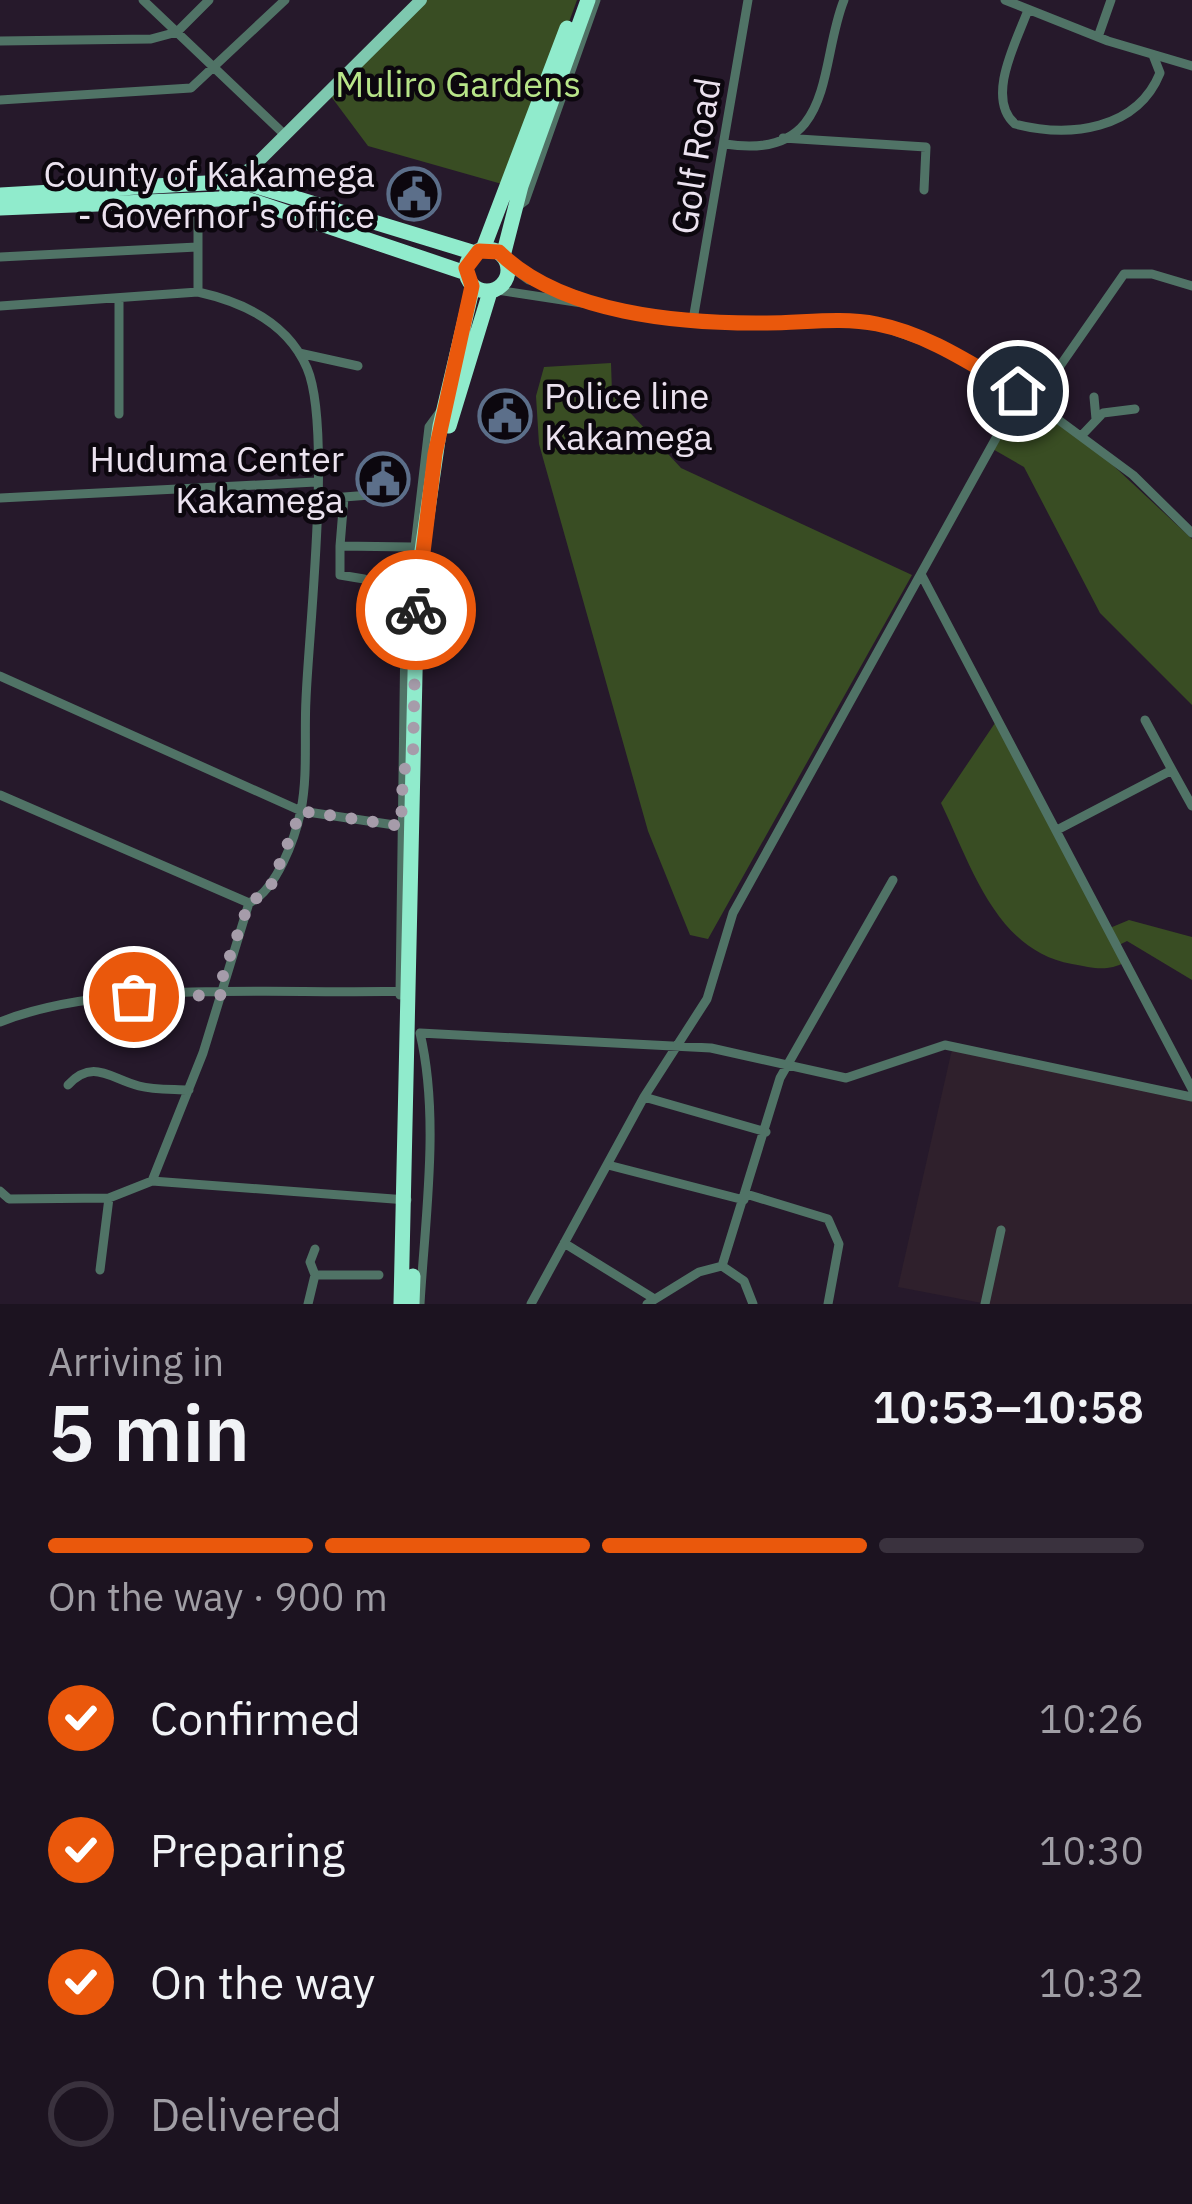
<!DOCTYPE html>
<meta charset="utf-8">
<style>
:root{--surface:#1c1320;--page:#251c29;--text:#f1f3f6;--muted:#a09ea5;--line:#3a323e;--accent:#ea580c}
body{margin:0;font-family:"IBM Plex Sans",sans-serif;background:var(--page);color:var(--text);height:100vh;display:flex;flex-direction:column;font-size:45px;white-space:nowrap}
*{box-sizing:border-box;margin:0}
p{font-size:39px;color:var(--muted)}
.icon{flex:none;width:66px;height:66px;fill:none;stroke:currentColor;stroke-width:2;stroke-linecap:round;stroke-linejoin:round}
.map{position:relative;height:1304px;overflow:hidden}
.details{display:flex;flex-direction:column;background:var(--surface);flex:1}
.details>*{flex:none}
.pin{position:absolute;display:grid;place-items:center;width:102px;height:102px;color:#fff;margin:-51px;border:6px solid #fff;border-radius:50%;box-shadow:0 3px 12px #0007}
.courier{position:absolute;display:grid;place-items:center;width:120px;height:120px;margin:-60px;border:9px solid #ea580c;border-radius:50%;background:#fff;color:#222;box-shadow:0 3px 15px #0007}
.headline em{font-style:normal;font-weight:600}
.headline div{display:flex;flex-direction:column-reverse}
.headline{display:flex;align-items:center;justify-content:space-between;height:204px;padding:0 48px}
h1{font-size:78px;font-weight:600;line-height:90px}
.bar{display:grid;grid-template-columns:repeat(4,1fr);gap:18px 12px;align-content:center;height:144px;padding:0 48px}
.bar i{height:15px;border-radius:9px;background:var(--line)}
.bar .current{background:var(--accent)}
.bar p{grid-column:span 4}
ol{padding:0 48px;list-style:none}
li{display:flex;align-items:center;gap:36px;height:132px}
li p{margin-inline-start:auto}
li .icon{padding:12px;border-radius:50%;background:var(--accent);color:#fff;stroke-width:4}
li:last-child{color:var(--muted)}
li i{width:66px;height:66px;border:6px solid var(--line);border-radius:50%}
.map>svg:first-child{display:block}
.medical{fill:#2f202c}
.green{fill:#394d23}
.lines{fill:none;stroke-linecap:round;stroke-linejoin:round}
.minor{stroke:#507366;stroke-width:9}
.major{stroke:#7ec8af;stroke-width:12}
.highway{stroke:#90ebcc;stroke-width:15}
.done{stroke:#a69caa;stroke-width:12;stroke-dasharray:0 21.6}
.route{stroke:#ea580c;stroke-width:15}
.labels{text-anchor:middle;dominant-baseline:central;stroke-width:9;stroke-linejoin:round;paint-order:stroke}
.park-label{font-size:36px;fill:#b8e589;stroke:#0c070e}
.street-label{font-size:36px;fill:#ebe2ef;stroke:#0c070e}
.poi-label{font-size:36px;fill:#ebe2ef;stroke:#0c070e;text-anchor:end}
</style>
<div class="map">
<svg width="1192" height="1304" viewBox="0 0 1192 1304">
<rect width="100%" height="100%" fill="#26192b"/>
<path class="medical" d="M953,1045l239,54v205h-205l-89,-17z"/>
<path class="green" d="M421,0h156l-68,186 -141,-40 -41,-55z
M611,363l1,30 69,75 231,107 -204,364 -18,-4 -42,-104 -109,-387 -3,-48 8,-29z
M1022,396l65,45 105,98v166l-92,-92 -76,-146 -33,-19z
M995,723l110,207 24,-10 63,17v43l-65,-39 -10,5 9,16c-20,10 -32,6 -54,2 -76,-13 -101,-99 -131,-161z"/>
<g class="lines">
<path class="minor" d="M143,0l142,135
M1005,0l103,41 84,25
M1028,10c-11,30 -43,88 -13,114 55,14 122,6 145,-51l-7,-18
M1098,37l13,-37
M0,41l151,-2 26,-7 32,-32
M0,100l191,-12 94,-88
M783,138l143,9 -2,43
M725,144c112,18 93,-80 119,-144
M517,207l8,-6 71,-201
M0,257l197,-10
M508,265l21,15 50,16
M497,290l196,30 179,3 65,23 80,45
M119,299v115
M0,306l198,-14
M693,320l55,-320
M299,353l59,13
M1028,393l25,-17 71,-102h28l40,12
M1094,397l2,22
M1029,398l104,77 59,58
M1083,434l20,-21 32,-4
M370,495l-26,2 -4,49 72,1
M0,498l316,-16
M340,546v29l24,4
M922,576l270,513
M0,676l301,135 100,15
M1145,720l27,50
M0,795l249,108
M1057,830l115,-60 20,36
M400,995l5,-363 24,-205 11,-15
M0,1022c108,-43 283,-27 401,-31
M68,1085c25,-27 43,-6 71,1 15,4 34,3 50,4
M644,1097l122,35
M608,1165l136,35
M152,1181l51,-128 46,-150c27,-12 46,-64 52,-93 7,-35 3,-75 5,-111 3,-72 26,-273 1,-331 -19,-45 -64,-66 -109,-76v-95
M0,1191l9,8 100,-1 43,-17 255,19
M746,1194l82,25 11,25 -11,60
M564,1243l89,55
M722,1266l58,-188 113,-198
M100,1270l9,-72
M315,1275l-5,-13 5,-13
M308,1304l7,-29h64
M420,1304c5,-86 20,-186 0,-271l291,15 135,30 99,-33 247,52
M531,1304l113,-207 63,-98 26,-86 283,-511
M647,1304l52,-32 23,-6 22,15 9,23
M985,1304l16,-74"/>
<path class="major" d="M224,196l5,-16 24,-13 168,-167"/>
<path class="highway" d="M0,195l240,-14 235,72
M0,208l244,-10 222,75
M466 270a21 21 0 1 1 42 0a21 21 0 1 1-42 0Z
M483,249l84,-221
M503,256l18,-70 67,-186
M449,426l41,-134
M401,1304l16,-719 23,-159 33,-140
M412,1304l1,-28"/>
</g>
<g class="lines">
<path class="done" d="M134,997l89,-2v-20l26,-72 20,-13 32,-79 100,15 2,-54 10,-17 3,-145"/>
<path class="route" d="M416,610l19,-156 37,-168 -6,-18 13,-17 20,1c62,62 182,72 268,71 36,0 74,-6 110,1 51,10 96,41 141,67"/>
</g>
<defs>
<g id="civic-ring" transform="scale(2.7)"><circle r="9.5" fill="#0c070e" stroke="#5c6f8a" stroke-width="1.5"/><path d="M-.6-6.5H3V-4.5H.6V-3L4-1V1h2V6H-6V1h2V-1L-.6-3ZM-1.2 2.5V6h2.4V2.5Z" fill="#5c6f8a"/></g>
</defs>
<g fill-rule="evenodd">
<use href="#civic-ring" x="414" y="194"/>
<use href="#civic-ring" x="505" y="416"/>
<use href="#civic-ring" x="383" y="479"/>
</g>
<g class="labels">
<g class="park-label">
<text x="458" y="83">Muliro Gardens</text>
</g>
<g class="street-label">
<text transform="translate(695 156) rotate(-81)">Golf Road</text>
</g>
<g class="poi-label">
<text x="375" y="173">County of Kakamega<tspan x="375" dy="41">- Governor's office</tspan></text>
<text x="544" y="395" text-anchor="start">Police line<tspan x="544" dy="41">Kakamega</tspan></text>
<text x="344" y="458">Huduma Center<tspan x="344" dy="41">Kakamega</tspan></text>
</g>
</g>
</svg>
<div class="pin" style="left:134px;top:997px;background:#ea580c"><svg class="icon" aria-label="bag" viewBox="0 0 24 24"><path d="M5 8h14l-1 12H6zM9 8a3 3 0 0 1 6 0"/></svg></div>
<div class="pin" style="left:1018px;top:391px;background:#1f2937"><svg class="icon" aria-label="home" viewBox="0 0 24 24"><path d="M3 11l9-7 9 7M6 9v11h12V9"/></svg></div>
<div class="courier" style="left:416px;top:610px"><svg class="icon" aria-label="bike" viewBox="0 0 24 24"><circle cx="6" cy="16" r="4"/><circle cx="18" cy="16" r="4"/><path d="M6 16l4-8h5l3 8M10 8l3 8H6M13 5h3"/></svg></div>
</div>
<section class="details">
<div class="headline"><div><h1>5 min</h1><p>Arriving in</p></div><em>10:53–10:58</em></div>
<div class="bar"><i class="current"></i><i class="current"></i><i class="current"></i><i></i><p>On the way · 900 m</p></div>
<ol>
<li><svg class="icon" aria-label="check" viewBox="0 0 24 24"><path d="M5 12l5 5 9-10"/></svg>Confirmed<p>10:26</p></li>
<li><svg class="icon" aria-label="check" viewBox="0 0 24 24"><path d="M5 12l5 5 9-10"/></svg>Preparing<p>10:30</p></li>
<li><svg class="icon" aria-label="check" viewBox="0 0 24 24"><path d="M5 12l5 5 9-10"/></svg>On the way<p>10:32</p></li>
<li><i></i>Delivered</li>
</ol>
</section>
